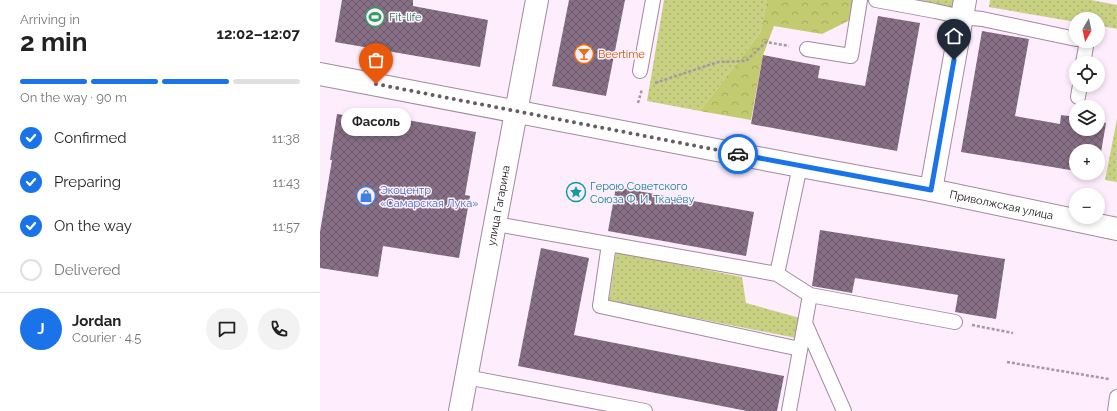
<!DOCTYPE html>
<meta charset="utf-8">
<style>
:root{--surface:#fff;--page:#f2f2f2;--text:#222;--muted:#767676;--line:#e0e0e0;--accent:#1a73e8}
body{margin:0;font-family:Raleway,sans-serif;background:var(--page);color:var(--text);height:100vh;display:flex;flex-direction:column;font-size:15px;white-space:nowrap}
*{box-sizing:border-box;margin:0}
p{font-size:13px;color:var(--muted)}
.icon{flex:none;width:22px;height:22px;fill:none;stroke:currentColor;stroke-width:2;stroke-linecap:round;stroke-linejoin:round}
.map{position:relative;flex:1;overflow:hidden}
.drawer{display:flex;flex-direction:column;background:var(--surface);width:320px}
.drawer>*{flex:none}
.needle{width:26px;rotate:189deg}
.fabs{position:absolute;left:749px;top:12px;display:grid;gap:8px}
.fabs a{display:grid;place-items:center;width:36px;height:36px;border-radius:50%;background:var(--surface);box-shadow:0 2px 6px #0003;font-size:20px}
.pin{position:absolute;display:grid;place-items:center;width:34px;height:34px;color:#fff;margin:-41px -17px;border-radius:50% 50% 50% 0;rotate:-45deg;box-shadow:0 0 4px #0007}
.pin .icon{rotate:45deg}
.courier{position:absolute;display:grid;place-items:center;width:40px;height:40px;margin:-20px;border:3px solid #1a73e8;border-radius:50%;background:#fff;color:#222;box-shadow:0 1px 5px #0007}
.bubble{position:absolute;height:28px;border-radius:14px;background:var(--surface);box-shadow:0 2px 6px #0003;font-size:13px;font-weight:700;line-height:28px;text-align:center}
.overview em{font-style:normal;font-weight:700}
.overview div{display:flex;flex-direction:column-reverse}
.overview{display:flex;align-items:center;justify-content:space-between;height:68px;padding:0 20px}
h1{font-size:26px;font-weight:700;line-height:30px}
.bar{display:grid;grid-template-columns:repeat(4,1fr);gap:6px 4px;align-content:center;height:48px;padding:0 20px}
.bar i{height:5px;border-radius:3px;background:var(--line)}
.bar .current{background:var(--accent)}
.bar p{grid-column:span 4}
.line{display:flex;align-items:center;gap:10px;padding:0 20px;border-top:1px solid var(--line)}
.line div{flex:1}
.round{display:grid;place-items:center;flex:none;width:42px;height:42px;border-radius:21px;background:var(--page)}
ol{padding:0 20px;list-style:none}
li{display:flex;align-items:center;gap:12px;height:44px}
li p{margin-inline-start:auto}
li .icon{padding:4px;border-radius:50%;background:var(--accent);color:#fff;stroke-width:4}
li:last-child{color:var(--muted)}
li i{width:22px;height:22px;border:2px solid var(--line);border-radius:50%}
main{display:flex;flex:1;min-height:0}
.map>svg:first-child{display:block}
.grass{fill:url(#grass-dots)}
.forest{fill:url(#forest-crowns)}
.building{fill:url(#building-cross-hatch)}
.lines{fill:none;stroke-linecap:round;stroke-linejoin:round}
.service-casing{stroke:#a2899f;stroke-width:16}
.minor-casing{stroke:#a2899f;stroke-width:24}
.path{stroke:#a597a3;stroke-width:2.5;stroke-dasharray:3 2;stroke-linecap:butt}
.service{stroke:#fff;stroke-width:14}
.minor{stroke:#fff;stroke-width:22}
.done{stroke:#675b66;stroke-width:4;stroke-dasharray:0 7.2}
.route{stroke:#1a73e8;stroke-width:5}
.labels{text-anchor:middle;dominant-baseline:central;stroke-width:3;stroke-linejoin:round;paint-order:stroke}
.leisure-label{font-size:11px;fill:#27864d;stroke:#feedfc;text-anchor:start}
.food-label{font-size:11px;fill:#c56008;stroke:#feedfc;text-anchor:start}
.culture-label{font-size:11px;fill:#0d838f;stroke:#feedfc;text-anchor:start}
.shop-label{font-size:11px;fill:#366cbe;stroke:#feedfc;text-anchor:start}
.street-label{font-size:11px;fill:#160d16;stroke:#feedfc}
</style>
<main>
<section class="drawer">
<div class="overview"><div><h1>2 min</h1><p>Arriving in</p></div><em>12:02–12:07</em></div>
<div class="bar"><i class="current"></i><i class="current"></i><i class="current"></i><i></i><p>On the way · 90 m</p></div>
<ol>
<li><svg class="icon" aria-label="check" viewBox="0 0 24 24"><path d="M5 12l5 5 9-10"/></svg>Confirmed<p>11:38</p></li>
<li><svg class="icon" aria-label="check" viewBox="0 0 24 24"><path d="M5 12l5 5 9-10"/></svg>Preparing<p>11:43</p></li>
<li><svg class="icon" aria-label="check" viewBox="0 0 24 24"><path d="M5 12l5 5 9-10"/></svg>On the way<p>11:57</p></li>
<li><i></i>Delivered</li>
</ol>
<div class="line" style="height:72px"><b class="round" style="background:var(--accent);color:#fff">J</b><div><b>Jordan</b><p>Courier · 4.5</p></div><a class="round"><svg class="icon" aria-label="chat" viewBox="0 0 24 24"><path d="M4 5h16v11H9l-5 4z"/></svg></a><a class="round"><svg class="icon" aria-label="phone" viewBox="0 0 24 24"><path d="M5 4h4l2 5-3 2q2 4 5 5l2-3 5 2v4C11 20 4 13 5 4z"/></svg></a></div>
</section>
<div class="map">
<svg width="797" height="411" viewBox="0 0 797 411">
<defs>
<pattern id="grass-dots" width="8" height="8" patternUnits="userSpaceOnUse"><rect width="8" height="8" fill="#c8d082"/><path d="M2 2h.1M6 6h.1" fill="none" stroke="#abb170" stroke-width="1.8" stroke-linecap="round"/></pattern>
<pattern id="forest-crowns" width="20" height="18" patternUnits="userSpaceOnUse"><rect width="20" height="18" fill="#c2cb6f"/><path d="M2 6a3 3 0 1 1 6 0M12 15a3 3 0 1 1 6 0" fill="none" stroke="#a6ad5f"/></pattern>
<pattern id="building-cross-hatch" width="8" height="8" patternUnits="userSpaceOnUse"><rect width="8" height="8" fill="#876f85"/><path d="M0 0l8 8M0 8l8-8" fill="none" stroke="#6d5a6c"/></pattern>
</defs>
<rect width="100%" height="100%" fill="#feedfc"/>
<path class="grass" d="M344,0h103l-7,33 -60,78 -53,-10z
M579,0h66l-2,12z
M670,0h101l26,5v24l-19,-4v-6h-22v3l-87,-15z
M797,119v63l-12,-2z
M296,252l126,25 4,26 54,15 -4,20 -187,-37z"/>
<path class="forest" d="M447,0h88l-5,20 -28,14 -48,-8 -11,29 -12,65 -51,-9 60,-78z"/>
<path class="building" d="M22,0h71v6l75,14 -8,47 -145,-25z
M249,0h56l-19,96 -54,-10z
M558,16l42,7 -23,128 -146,-27 12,-69 57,11 -2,12 47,8z
M662,31l47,8 -14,77 45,8 1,-9 15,2v12h22v-8l8,2 -8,47v-19h-22v20l-115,-19z
M17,114l70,11v-5l69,12 -11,63 5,1 -11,62 -76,-12 -5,31 -58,-9v-36l12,-72h-2z
M296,187l138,25 -8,44 -138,-25z
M500,230l185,29 -9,60 -41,-7 3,-17 -103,-17 -3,15 -40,-7z
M221,248l48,10 -15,77 210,41 -7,35h-30l-229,-45z"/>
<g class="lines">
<g class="service-casing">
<path id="service" d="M556,0l59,11 27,6 20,2 94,20
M487,49l44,7 9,-56
M763,63l4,-22
M320,71l13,-71
M758,97l2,-12
M176,224l281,50 23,-108
M289,244l-9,62 200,43
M457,274l33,21 145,27
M485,323l39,88
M146,377l179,34
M469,411l21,-116
M796,411h-1l2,-14"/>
</g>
<g class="minor-casing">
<g id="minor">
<path id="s1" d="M0,74l480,92 131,24 186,39"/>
<path d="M611,190l34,-190"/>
<path id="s2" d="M140,411l77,-411"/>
</g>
</g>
<path class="path" d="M335,83l63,-21 28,-1 20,-19 23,4
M318,103l4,-14
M652,325l41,8
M687,362l102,17"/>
<use href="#service" class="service"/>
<use href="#minor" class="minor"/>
</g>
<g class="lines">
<path class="done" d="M56,84l362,70"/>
<path class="route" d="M418,154l193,36 23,-130"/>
</g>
<defs>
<g id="stadium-ring" transform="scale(1)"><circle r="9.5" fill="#feedfc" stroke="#2e9e5b" stroke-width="1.5"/><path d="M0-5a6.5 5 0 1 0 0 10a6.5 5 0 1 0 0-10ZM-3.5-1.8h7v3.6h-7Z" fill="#2e9e5b"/></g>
<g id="bar-ring" transform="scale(1)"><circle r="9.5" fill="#feedfc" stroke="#e8710a" stroke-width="1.5"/><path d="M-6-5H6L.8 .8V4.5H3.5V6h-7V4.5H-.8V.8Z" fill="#e8710a"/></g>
<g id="sight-ring" transform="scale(1)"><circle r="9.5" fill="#feedfc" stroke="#0f9aa8" stroke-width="1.5"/><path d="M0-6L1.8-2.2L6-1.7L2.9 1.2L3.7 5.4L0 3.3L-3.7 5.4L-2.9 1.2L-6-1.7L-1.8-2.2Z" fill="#0f9aa8"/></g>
<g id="shop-ring" transform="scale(1)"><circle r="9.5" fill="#feedfc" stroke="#3f7fe0" stroke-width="1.5"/><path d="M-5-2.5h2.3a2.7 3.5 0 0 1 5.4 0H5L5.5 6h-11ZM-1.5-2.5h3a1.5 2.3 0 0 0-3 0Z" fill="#3f7fe0"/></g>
</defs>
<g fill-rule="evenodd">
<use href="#stadium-ring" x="55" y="17"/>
<use href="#bar-ring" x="264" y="54"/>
<use href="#sight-ring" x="256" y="192"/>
<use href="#shop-ring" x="46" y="196"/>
</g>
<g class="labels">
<g class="leisure-label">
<text x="69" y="17">Fit-life</text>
</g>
<g class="food-label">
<text x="278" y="54">Beertime</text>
</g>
<g class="culture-label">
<text x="270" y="186">Герою Советского<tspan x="270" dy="13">Союза Ф. И. Ткачёву</tspan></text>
</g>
<g class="shop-label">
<text x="60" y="190">Экоцентр<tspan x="60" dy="13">«Самарская Лука»</tspan></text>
</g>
<g class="street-label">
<text stroke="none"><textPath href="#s1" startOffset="694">Приволжская улица</textPath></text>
<text stroke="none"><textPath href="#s2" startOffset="209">улица Гагарина</textPath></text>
</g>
</g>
</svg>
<div class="fabs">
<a><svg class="needle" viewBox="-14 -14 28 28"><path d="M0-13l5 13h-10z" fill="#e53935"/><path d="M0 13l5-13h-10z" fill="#767676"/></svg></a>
<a><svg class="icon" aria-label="locate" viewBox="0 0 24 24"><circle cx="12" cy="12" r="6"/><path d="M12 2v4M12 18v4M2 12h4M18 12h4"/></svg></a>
<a><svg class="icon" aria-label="layers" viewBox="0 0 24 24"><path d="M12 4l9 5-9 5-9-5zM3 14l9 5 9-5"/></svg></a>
<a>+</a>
<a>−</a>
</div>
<div class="pin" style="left:56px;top:84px;background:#ea580c"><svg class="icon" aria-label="bag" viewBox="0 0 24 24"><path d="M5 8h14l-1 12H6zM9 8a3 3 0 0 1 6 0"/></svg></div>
<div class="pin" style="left:634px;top:60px;background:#1f2937"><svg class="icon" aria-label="home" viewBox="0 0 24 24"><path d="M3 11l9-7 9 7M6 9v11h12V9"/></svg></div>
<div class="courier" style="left:418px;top:154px"><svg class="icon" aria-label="car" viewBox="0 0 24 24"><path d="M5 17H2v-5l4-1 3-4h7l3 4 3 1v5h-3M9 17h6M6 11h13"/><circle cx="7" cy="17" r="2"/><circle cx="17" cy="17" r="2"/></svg></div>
<div class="bubble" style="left:21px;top:108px;width:70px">Фасоль</div>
</div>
</main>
